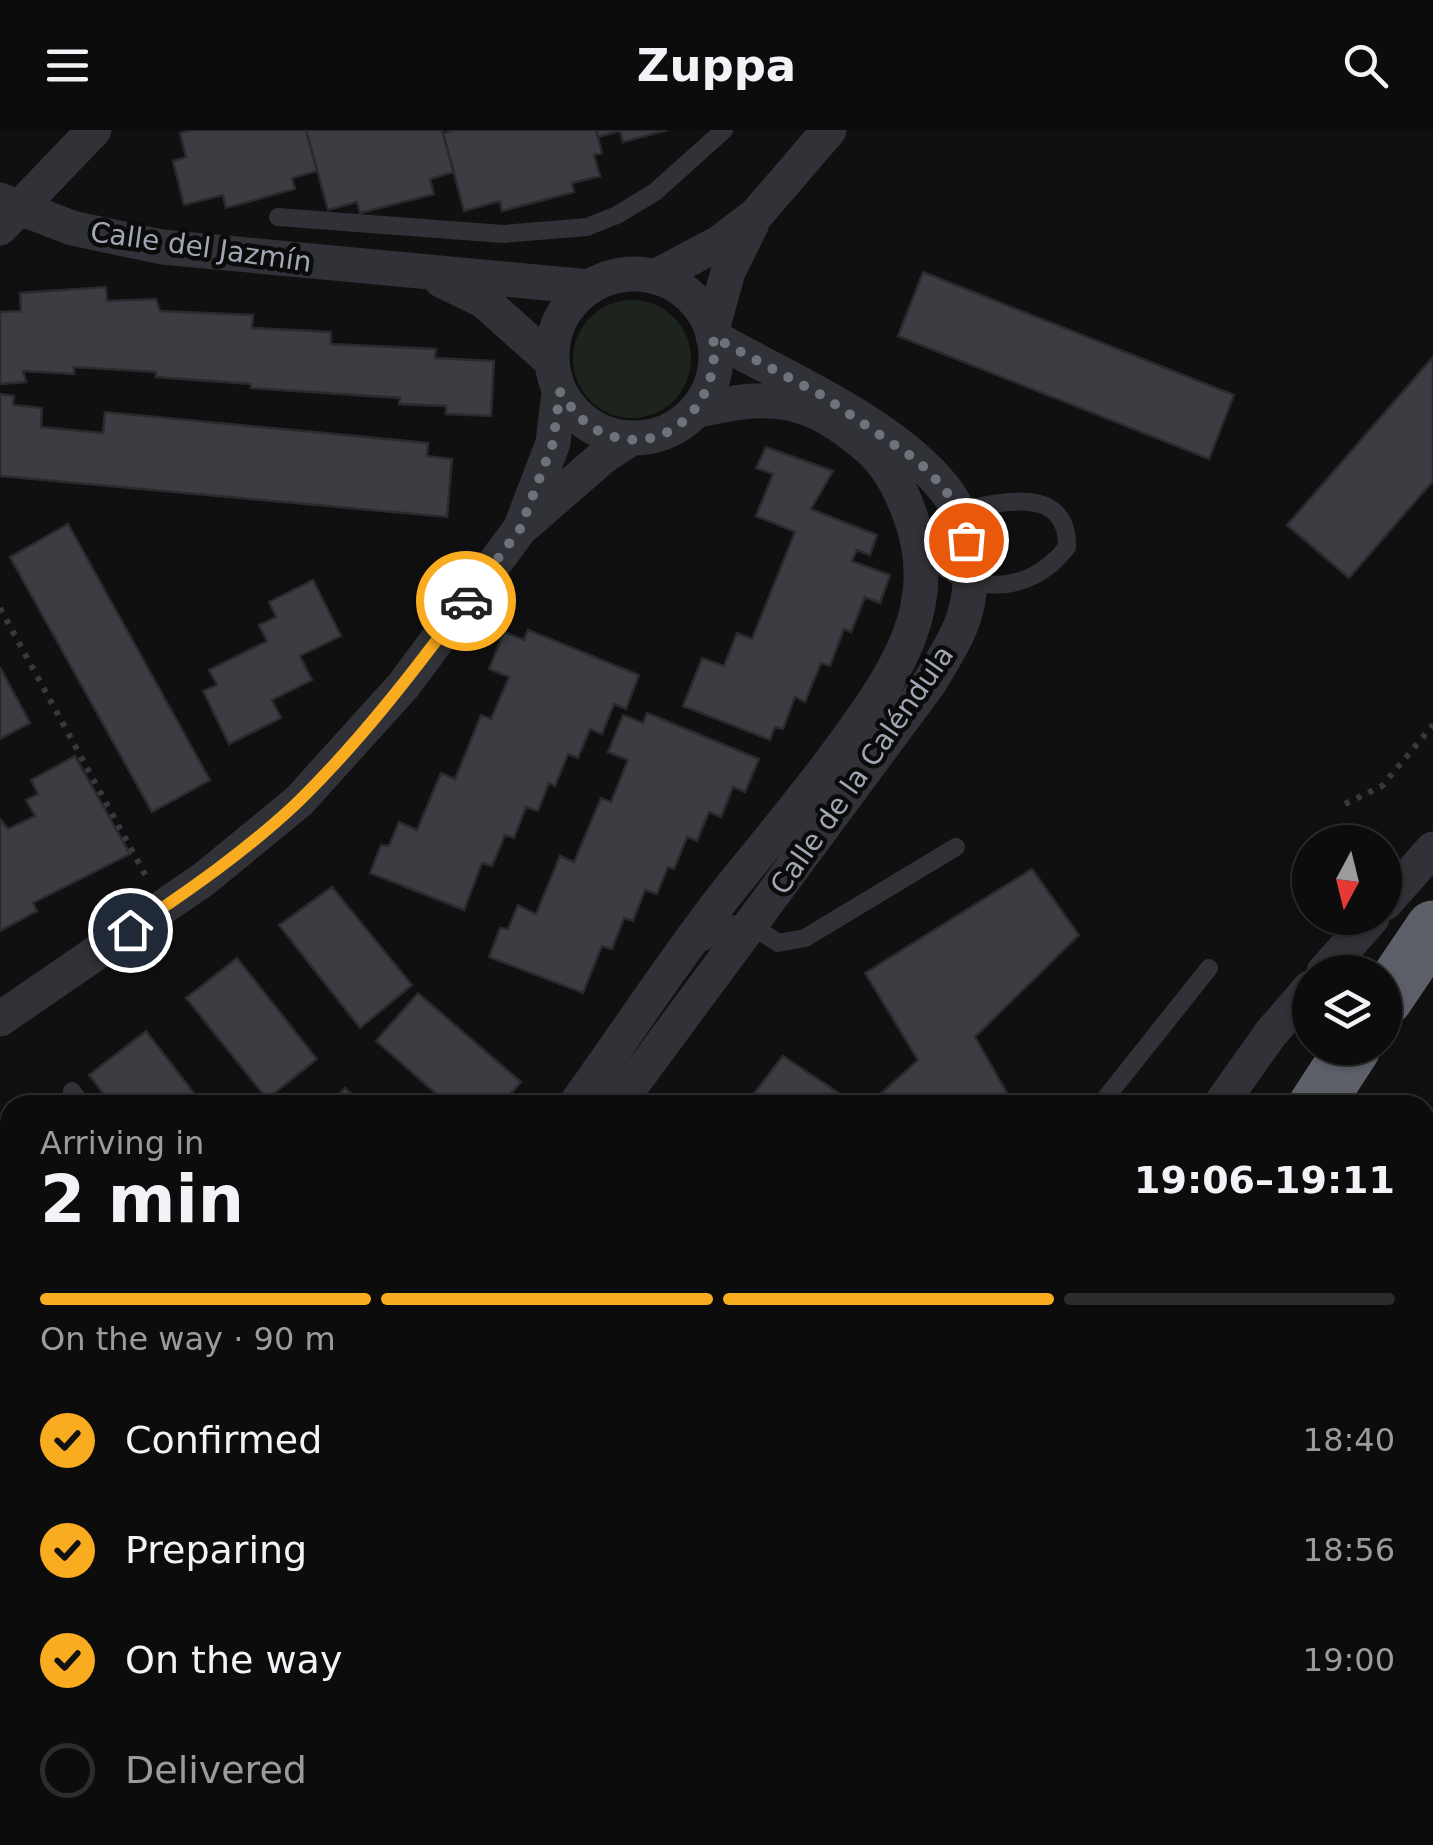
<!DOCTYPE html>
<meta charset="utf-8">
<style>
:root{--surface:#0c0c0d;--page:#1a1a1b;--text:#f1f3f6;--muted:#9a9b9d;--line:#2c2c2e;--accent:#faac20}
body{margin:0;font-family:"DejaVu Sans",sans-serif;background:var(--page);color:var(--text);height:100vh;display:flex;flex-direction:column;font-size:38px;white-space:nowrap}
*{box-sizing:border-box;margin:0}
p{font-size:32px;color:var(--muted)}
.icon{flex:none;width:55px;height:55px;fill:none;stroke:currentColor;stroke-width:2;stroke-linecap:round;stroke-linejoin:round}
.map{position:relative;flex:1;overflow:hidden}
.side{position:absolute;left:0px;top:965px;width:1435px;height:750px;display:flex;flex-direction:column;background:var(--surface);border-radius:30px 30px 0 0;box-shadow:0 2px 8px #0004,0 0 0 2px var(--line)}
.side>*{flex:none}
.needle{width:65px;rotate:187deg}
.buttons{position:absolute;left:1292px;top:695px;display:grid;gap:20px}
.buttons a{display:grid;place-items:center;width:110px;height:110px;border-radius:50%;background:var(--surface);box-shadow:0 2px 8px #0004,0 0 0 2px var(--line);font-size:50px}
.pin{position:absolute;display:grid;place-items:center;width:85px;height:85px;color:#fff;margin:-42px;border:5px solid #fff;border-radius:50%;box-shadow:0 2px 10px #0007}
.courier{position:absolute;display:grid;place-items:center;width:100px;height:100px;margin:-50px;border:8px solid #faac20;border-radius:50%;background:#fff;color:#222;box-shadow:0 2px 12px #0007}
.summary em{font-style:normal;font-weight:800}
.summary div{display:flex;flex-direction:column-reverse}
.summary{display:flex;align-items:center;justify-content:space-between;height:170px;padding:0 40px}
h1{font-size:65px;font-weight:800;line-height:75px}
.bar{display:grid;grid-template-columns:repeat(4,1fr);gap:15px 10px;align-content:center;height:120px;padding:0 40px}
.bar i{height:12px;border-radius:8px;background:var(--line)}
.bar .selected{background:var(--accent)}
.bar p{grid-column:span 4}
ol{padding:0 40px;list-style:none}
li{display:flex;align-items:center;gap:30px;height:110px}
li p{margin-inline-start:auto}
li .icon{padding:10px;border-radius:50%;background:var(--accent);color:#111;stroke-width:4}
li:last-child{color:var(--muted)}
li i{width:55px;height:55px;border:5px solid var(--line);border-radius:50%}
header{display:flex;justify-content:space-between;align-items:center;height:130px;padding:0 40px;background:var(--surface);font-size:45px;font-weight:800}
.map>svg:first-child{display:block}
.built{fill:#1c1c1e}
.green{fill:#1c241d}
.building{fill:#3c3d42;stroke:#2a2a2e;stroke-width:2.5}
.lines{fill:none;stroke-linecap:round;stroke-linejoin:round}
.path{stroke:#37393e;stroke-width:6;stroke-dasharray:5 8;stroke-linecap:butt}
.service{stroke:#313237;stroke-width:18}
.minor{stroke:#313237;stroke-width:35}
.motorway{stroke:#5d6068;stroke-width:55}
.done{stroke:#6e727a;stroke-width:10;stroke-dasharray:0 18}
.route{stroke:#faac20;stroke-width:12}
.labels{text-anchor:middle;dominant-baseline:central;stroke-width:9;stroke-linejoin:round;paint-order:stroke}
.street-label{font-size:28px;fill:#a0a6b3;stroke:#0b0b0c}
</style>
<header><svg class="icon" aria-label="menu" viewBox="0 0 24 24"><path d="M4 6h16M4 12h16M4 18h16"/></svg>Zuppa<svg class="icon" aria-label="search" viewBox="0 0 24 24"><circle cx="10" cy="10" r="6"/><path d="M15 15l6 6"/></svg></header>
<div class="map">
<svg width="1433" height="1715" viewBox="0 0 1433 1715">
<rect width="100%" height="100%" fill="#101011"/>
<path class="built" d="M117,1705h598l-5,10h-600z"/>
<path class="green" d="M573 229a59 59 0 1 1 118 0a59 59 0 1 1-118 0Z"/>
<path class="building" d="M192,0h114l11,41 -25,7 3,11 -69,19 -3,-13 -39,10 -11,-44 13,-4 -6,-24z
M306,0h136l12,42 -24,7 4,15 -74,19 -3,-11 -29,8z
M454,0h142l6,23 -8,2 6,21 -28,7 2,9 -72,19 -2,-10 -36,10 -21,-78z
M596,0h71l-44,12 -3,-11 -22,6z
M923,142l311,123 -25,64 -311,-123z
M106,157l1,14 49,-2 4,12 93,4 -1,13 79,4v12l105,5 -1,9 59,3 -3,55 -45,-2v-8l-47,-2 1,-6 -149,-10v-4l-95,-7v-5l-82,-5v7l-51,-3 3,11 -26,2v-72l21,-1 -1,-18z
M1433,227v124l-84,97 -62,-53z
M0,264l14,2 -1,9 29,3 -1,19 62,6 2,-21 323,31 -1,13 25,3 -5,58 -447,-41z
M766,317l67,24 -22,38 66,26 -7,20 -13,-5 -5,11 38,14 -10,28 -15,-6 -14,35 -7,-3 -14,37 -9,-3 -16,39 -10,-5 -12,32 -8,-2 -5,13 -87,-34 19,-48 22,8 13,-33 15,6 43,-107 -39,-16 17,-42 -17,-6z
M68,394l142,256 -58,32 -142,-255z
M313,450l28,56 -41,20 12,24 -40,20 9,18 -52,26 -26,-53 14,-6 -8,-15 58,-29 -8,-16 17,-8 -7,-15z
M528,500l111,45 -13,34 -12,-5 -12,30 -12,-5 -12,29 -10,-4 -13,32 -6,-3 -11,28 -12,-4 -12,31 -9,-3 -13,31 -10,-3 -18,47 -94,-37 11,-28 8,1 10,-24 18,8 24,-57 14,6 26,-64 10,4 18,-42 -20,-8 15,-37 20,8z
M0,537l30,56 -30,16z
M647,583l112,46 -14,33 -12,-5 -12,30 -12,-5 -12,29 -10,-4 -13,32 -6,-2 -11,27 -12,-4 -12,31 -9,-3 -12,31 -10,-3 -19,47 -94,-36 11,-29 8,1 10,-24 18,9 24,-58 14,6 27,-64 10,4 17,-42 -20,-8 15,-37 20,8z
M75,626l55,98 -97,49 4,8 -37,20v-112l8,10 27,-13 -9,-16 12,-6 -7,-14z
M1032,739l47,66 -104,102 39,68h-146l50,-45 -53,-87z
M332,757l80,98 -52,43 -81,-103z
M237,828l80,101 -50,40 -81,-101z
M418,863l103,89 -20,23h-52l-73,-64z
M146,901l57,74h-91l-23,-30z
M783,926l74,49h-112z
M345,958l19,17h-35z
M10,988v82l-10,6v-82z
M10,1141v84l-10,6v-84z
M10,1493v127l-10,14v-127z
M510,1705h107l-7,10h-107z"/>
<g class="lines">
<path class="path" d="M0,478l148,272
M1345,674l37,-18 51,-61"/>
<path class="service" d="M278,87l225,17 84,-7 30,-12 38,-23 69,-62
M921,418c42,47 106,51 146,-1 1,-64 -69,-45 -110,-35
M704,812c27,-29 47,-18 74,1l27,-5 151,-91
M72,961l10,14
M1100,975l109,-137
M0,1108l10,-6
M0,1663l10,-14
M44,1715l31,-10"/>
<path class="minor" d="M0,70l72,28 90,19 428,40
M0,98l94,-98
M552 226a82 82 0 1 1 164 0a82 82 0 1 1-164 0Z
M655,147l64,-34 37,-28 73,-85
M441,150l43,21 67,60
M712,199l16,-57 24,-49
M522,394l31,-81 6,-51
M1385,773l48,-54
M1324,842l48,-54
M0,889l204,-140 95,-78 104,-115 117,-157 84,-73 26,-17
M575,975c50,-69 97,-142 150,-210 39,-49 80,-97 117,-148 53,-73 103,-142 67,-235 -9,-24 -20,-46 -39,-63 -61,-53 -98,-57 -175,-38
M617,975l313,-423c13,-23 28,-44 35,-69 11,-38 5,-93 -21,-125 -53,-66 -158,-109 -231,-151
M1220,975l51,-72 39,-45
M1165,1705l11,10
M1241,1705l13,10
M21,1715l8,-10
M69,1715l7,-10
M784,1715l3,-10"/>
<path class="motorway" d="M1385,869l48,-71
M1316,975l37,-57
M1425,1056l8,-13
M1425,1285l8,-14
M1425,1376l8,-14
M1425,1495l8,-14
M913,1715l5,-10
M1056,1715l5,-10
M1204,1715l6,-10
M1299,1715l6,-10"/>
</g>
<g class="lines">
<path class="done" d="M466,471l54,-72 33,-86 7,-51c11,15 20,29 37,38 65,34 126,-26 116,-93l110,59 95,65 28,29 20,50"/>
<path class="route" d="M130,800c58,-39 119,-81 170,-130 61,-60 115,-130 166,-199"/>
</g>
<g class="labels">
<g class="street-label">
<text transform="translate(201 117) rotate(8)">Calle del Jazmín</text>
<text transform="translate(862 640) rotate(-55)">Calle de la Caléndula</text>
</g>
</g>
</svg>
<div class="buttons">
<a><svg class="needle" viewBox="-14 -14 28 28"><path d="M0-13l5 13h-10z" fill="#e53935"/><path d="M0 13l5-13h-10z" fill="#9a9b9d"/></svg></a>
<a><svg class="icon" aria-label="layers" viewBox="0 0 24 24"><path d="M12 4l9 5-9 5-9-5zM3 14l9 5 9-5"/></svg></a>
</div>
<div class="pin" style="left:966px;top:410px;background:#ea580c"><svg class="icon" aria-label="bag" viewBox="0 0 24 24"><path d="M5 8h14l-1 12H6zM9 8a3 3 0 0 1 6 0"/></svg></div>
<div class="pin" style="left:130px;top:800px;background:#1f2937"><svg class="icon" aria-label="home" viewBox="0 0 24 24"><path d="M3 11l9-7 9 7M6 9v11h12V9"/></svg></div>
<div class="courier" style="left:466px;top:471px"><svg class="icon" aria-label="car" viewBox="0 0 24 24"><path d="M5 17H2v-5l4-1 3-4h7l3 4 3 1v5h-3M9 17h6M6 11h13"/><circle cx="7" cy="17" r="2"/><circle cx="17" cy="17" r="2"/></svg></div>
<section class="side">
<div class="summary"><div><h1>2 min</h1><p>Arriving in</p></div><em>19:06–19:11</em></div>
<div class="bar"><i class="selected"></i><i class="selected"></i><i class="selected"></i><i></i><p>On the way · 90 m</p></div>
<ol>
<li><svg class="icon" aria-label="check" viewBox="0 0 24 24"><path d="M5 12l5 5 9-10"/></svg>Confirmed<p>18:40</p></li>
<li><svg class="icon" aria-label="check" viewBox="0 0 24 24"><path d="M5 12l5 5 9-10"/></svg>Preparing<p>18:56</p></li>
<li><svg class="icon" aria-label="check" viewBox="0 0 24 24"><path d="M5 12l5 5 9-10"/></svg>On the way<p>19:00</p></li>
<li><i></i>Delivered</li>
</ol>
</section>
</div>
